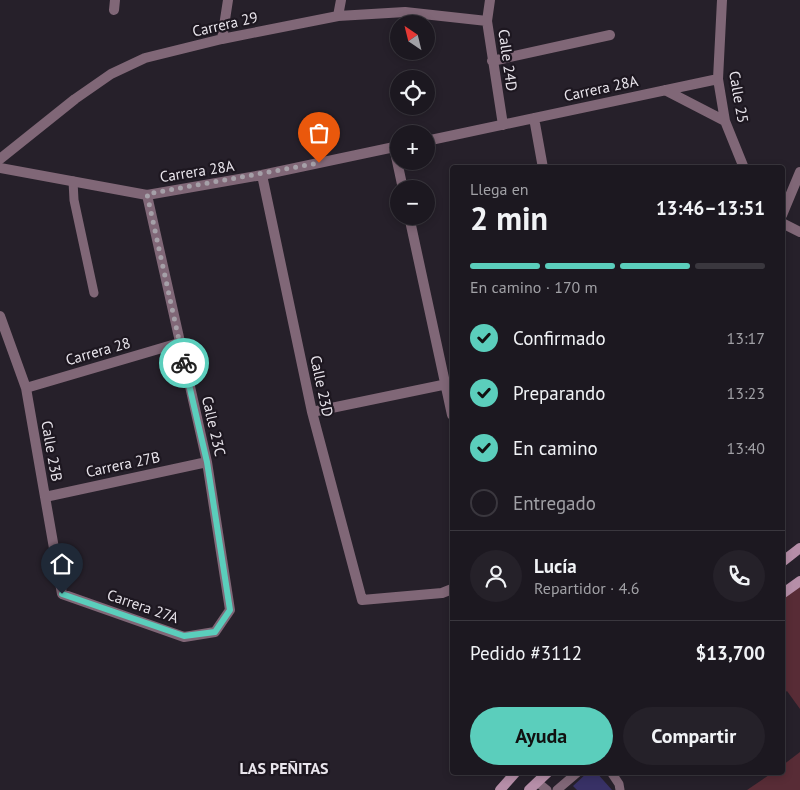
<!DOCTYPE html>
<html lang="es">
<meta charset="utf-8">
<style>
:root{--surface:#1c1820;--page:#252129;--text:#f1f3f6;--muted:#a0a0a5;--line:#3a373e;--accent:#5bcebc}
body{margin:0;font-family:"PT Sans",sans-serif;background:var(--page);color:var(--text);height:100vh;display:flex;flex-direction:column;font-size:19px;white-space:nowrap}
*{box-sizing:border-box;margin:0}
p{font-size:16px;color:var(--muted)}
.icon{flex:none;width:28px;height:28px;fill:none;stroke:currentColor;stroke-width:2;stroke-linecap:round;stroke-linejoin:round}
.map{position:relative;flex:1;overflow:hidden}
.sheet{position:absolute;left:450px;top:165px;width:335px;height:610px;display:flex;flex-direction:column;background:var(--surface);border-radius:5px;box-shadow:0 2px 8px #0003,0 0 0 1px var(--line)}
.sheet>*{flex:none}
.needle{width:32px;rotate:325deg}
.controls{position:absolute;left:390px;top:15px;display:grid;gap:10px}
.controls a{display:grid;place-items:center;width:45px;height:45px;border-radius:50%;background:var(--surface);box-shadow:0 2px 8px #0003,0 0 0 1px var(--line);font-size:25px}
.pin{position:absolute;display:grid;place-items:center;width:42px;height:42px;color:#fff;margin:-51px -21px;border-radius:50% 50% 50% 0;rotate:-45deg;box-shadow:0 0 5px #0007}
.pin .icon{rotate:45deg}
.courier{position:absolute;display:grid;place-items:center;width:50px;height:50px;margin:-25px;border:4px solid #5bcebc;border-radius:50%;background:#fff;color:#222;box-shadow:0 1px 6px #0007}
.head em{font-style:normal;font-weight:800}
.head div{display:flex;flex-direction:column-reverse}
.head{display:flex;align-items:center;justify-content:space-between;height:85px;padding:0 20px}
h1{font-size:32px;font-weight:800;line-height:38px}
.bar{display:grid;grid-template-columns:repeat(4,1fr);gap:8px 5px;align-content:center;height:60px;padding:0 20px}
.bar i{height:6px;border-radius:4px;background:var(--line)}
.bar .on{background:var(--accent)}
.bar p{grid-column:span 4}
.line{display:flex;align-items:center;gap:12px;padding:0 20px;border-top:1px solid var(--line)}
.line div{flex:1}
.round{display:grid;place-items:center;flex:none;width:52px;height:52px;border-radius:26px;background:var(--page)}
ol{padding:0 20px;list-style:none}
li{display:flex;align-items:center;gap:15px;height:55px}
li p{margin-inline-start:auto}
li .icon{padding:5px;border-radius:50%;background:var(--accent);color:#111;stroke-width:4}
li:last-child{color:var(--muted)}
li i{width:28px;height:28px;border:2px solid var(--line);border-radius:50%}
.cta{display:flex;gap:10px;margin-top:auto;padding:10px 20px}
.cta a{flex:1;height:58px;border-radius:30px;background:var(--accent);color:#111;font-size:20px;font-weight:800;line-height:58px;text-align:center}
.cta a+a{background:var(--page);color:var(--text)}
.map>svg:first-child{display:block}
.green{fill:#582c36}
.building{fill:#383166}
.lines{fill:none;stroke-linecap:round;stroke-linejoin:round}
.lane{stroke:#806777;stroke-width:9}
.street{stroke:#806777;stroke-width:10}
.secondary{stroke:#b68ea8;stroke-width:10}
.done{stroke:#a5a0a8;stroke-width:5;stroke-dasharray:0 9}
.route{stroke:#5bcebc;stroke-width:6}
.labels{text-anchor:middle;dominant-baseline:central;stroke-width:4.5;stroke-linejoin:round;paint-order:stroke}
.street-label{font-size:15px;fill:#e9e5ec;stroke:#1d1720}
.neighbourhood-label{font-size:16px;font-weight:bold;fill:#e9e5ec;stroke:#1d1720}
</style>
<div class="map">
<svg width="800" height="790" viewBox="0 0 800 790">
<rect width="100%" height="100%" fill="#26202a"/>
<path class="green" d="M800,581v128l-13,-18 -4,3v-100z
M800,752v38h-53l25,-17 10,-1 1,-7z"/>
<path class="building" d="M588,772h8l16,18h-35l-4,-4z"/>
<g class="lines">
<path class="lane" d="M73,181l1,19 20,93
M611,772l8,12 1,6
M537,782l10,8
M557,790l21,-18"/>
<path class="street" d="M490,0l-3,21 16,104
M722,0l-4,79 7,42 19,47
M114,10l1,-10
M338,16l3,-16
M222,39l6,-39
M492,61l118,-26
M665,90l60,31
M534,118l9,50
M426,141l292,-62
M394,147l9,42
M0,159l75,-60 36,-25 34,-16 77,-19 116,-23 67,-4 82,9
M0,168l147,27 115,-20 137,-29
M262,175l50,237 50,188 80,-7 10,-4
M782,215l18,-43
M409,216l43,199
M782,223l18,9
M0,316l26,72 36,206 122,43 31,-5 15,-22 -23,-148 -60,-267
M26,388l153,-45
M312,412l140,-29
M45,497l162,-35"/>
<path class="secondary" d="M782,562l18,-14
M782,594l18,-13
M500,790l16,-18
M529,790l19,-18"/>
</g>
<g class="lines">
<path class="done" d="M184,363l-37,-169 172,-31"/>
<path class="route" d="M62,594l122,42 31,-4 15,-22 -23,-148 -23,-99"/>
</g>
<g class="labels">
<g class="street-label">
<text transform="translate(225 24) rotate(-13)">Carrera 29</text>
<text transform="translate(508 60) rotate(82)">Calle 24D</text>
<text transform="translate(601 88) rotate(-12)">Carrera 28A</text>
<text transform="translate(739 97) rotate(80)">Calle 25</text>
<text transform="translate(197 171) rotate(-9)">Carrera 28A</text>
<text transform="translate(98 351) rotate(-16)">Carrera 28</text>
<text transform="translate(322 386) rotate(78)">Calle 23D</text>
<text transform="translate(214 426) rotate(77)">Calle 23C</text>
<text transform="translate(52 451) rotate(80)">Calle 23B</text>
<text transform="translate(123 464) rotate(-12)">Carrera 27B</text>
<text transform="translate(143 606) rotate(19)">Carrera 27A</text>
</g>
<g class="neighbourhood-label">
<text x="284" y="768">LAS PEÑITAS</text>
</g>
</g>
</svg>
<div class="controls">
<a><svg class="needle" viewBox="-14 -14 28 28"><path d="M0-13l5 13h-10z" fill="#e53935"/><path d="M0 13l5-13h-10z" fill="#a0a0a5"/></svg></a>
<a><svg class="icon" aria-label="locate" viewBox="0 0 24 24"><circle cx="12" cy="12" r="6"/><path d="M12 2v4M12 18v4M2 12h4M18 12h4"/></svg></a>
<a>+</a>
<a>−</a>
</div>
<div class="pin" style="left:319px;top:163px;background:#ea580c"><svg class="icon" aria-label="bag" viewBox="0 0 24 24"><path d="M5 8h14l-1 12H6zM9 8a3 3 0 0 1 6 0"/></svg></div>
<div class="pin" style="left:62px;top:594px;background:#1f2937"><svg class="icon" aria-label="home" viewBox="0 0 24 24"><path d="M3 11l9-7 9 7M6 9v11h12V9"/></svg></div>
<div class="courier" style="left:184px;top:363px"><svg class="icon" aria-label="bike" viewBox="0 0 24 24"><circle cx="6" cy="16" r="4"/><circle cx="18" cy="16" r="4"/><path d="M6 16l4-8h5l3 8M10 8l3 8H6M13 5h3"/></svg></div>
<section class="sheet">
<div class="head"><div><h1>2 min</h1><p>Llega en</p></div><em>13:46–13:51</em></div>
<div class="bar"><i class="on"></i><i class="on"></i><i class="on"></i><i></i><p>En camino · 170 m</p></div>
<ol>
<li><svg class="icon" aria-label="check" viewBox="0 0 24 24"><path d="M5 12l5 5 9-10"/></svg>Confirmado<p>13:17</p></li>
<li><svg class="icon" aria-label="check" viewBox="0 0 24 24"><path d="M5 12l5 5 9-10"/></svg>Preparando<p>13:23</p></li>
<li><svg class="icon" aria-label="check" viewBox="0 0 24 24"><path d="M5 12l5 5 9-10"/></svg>En camino<p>13:40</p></li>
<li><i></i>Entregado</li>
</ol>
<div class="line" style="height:90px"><a class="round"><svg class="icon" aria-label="person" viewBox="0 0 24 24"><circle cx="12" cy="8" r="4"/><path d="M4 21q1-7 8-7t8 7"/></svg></a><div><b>Lucía</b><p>Repartidor · 4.6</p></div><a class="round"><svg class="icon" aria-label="phone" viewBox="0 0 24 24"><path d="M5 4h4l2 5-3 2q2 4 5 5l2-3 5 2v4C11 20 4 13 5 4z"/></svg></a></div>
<div class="line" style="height:65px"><div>Pedido #3112</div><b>$13,700</b></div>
<div class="cta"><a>Ayuda</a><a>Compartir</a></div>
</section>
</div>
